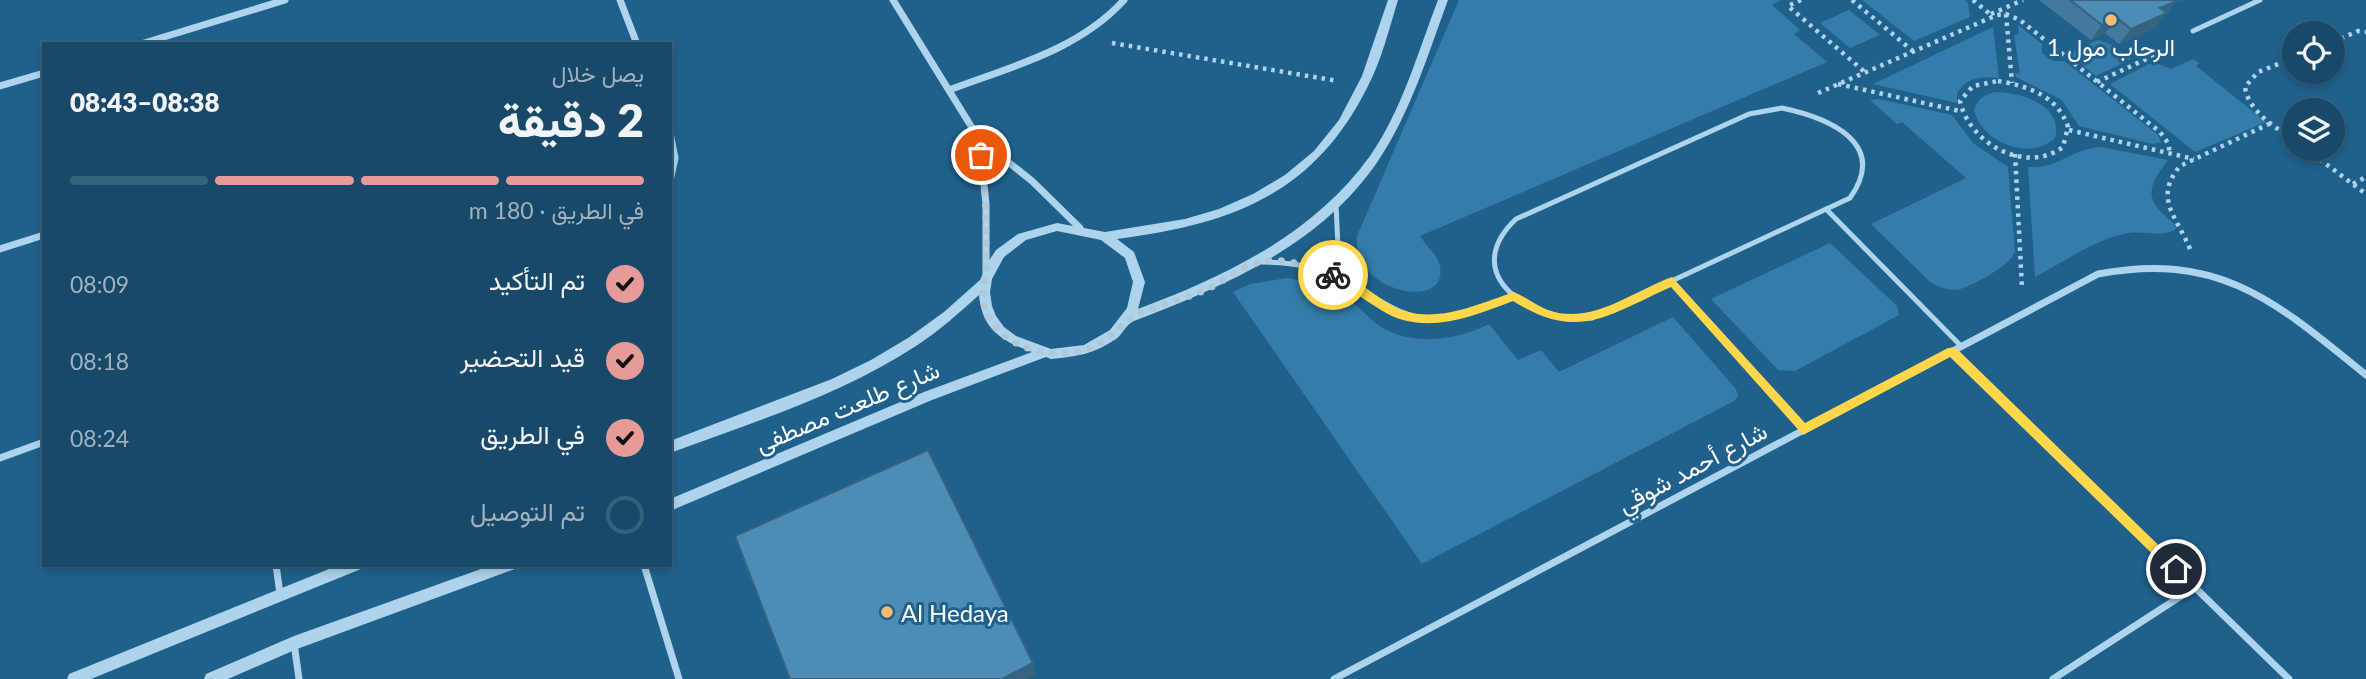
<!DOCTYPE html>
<html lang="ar">
<meta charset="utf-8">
<style>
:root{--surface:#184969;--page:#21506f;--text:#f1f3f6;--muted:#9fb2c0;--line:#36617d;--accent:#e69b98}
body{margin:0;font-family:Lato,Vazirmatn,sans-serif;background:var(--page);color:var(--text);direction:rtl;height:100vh;display:flex;flex-direction:column;font-size:26px;white-space:nowrap}
*{box-sizing:border-box;margin:0}
p{font-size:23px;color:var(--muted)}
.icon{flex:none;width:38px;height:38px;fill:none;stroke:currentColor;stroke-width:2;stroke-linecap:round;stroke-linejoin:round}
.map{position:relative;flex:1;overflow:hidden;direction:ltr}
.side{position:absolute;left:42px;top:42px;width:630px;height:525px;display:flex;flex-direction:column;background:var(--surface);border-radius:0px;box-shadow:0 4px 10px #0003,0 0 0 2px var(--line);direction:rtl}
.side>*{flex:none}
.controls{position:absolute;left:2282px;top:21px;display:grid;gap:14px}
.controls a{display:grid;place-items:center;width:63px;height:63px;border-radius:50%;background:var(--surface);box-shadow:0 4px 10px #0003,0 0 0 2px var(--line);font-size:35px}
.pin{position:absolute;display:grid;place-items:center;width:60px;height:60px;color:#fff;margin:-30px;border:4px solid #fff;border-radius:50%;box-shadow:0 2px 7px #0007}
.courier{position:absolute;display:grid;place-items:center;width:70px;height:70px;margin:-35px;border:5px solid #ffd54a;border-radius:50%;background:#fff;color:#222;box-shadow:0 2px 9px #0007}
.summary em{font-style:normal;font-weight:800}
.summary div{display:flex;flex-direction:column-reverse}
.summary{display:flex;align-items:center;justify-content:space-between;height:119px;padding:0 28px}
h1{font-size:46px;font-weight:800;line-height:52px}
.bar{display:grid;grid-template-columns:repeat(4,1fr);gap:10px 7px;align-content:center;height:84px;padding:0 28px}
.bar i{height:9px;border-radius:5px;background:var(--line)}
.bar .current{background:var(--accent)}
.bar p{grid-column:span 4}
ol{padding:0 28px;list-style:none}
li{display:flex;align-items:center;gap:21px;height:77px}
li p{margin-inline-start:auto}
li .icon{padding:7px;border-radius:50%;background:var(--accent);color:#111;stroke-width:4}
li:last-child{color:var(--muted)}
li i{width:38px;height:38px;border:4px solid var(--line);border-radius:50%}
.map>svg:first-child{display:block}
.green{fill:#347ca9}
.lines{fill:none;stroke-linecap:round;stroke-linejoin:round}
.path{stroke:#add4ec;stroke-width:4.5;stroke-dasharray:3.5 5;stroke-linecap:butt}
.service{stroke:#add4ec;stroke-width:5}
.minor{stroke:#add4ec;stroke-width:7}
.tertiary{fill:#add4ec;fill-rule:evenodd}
.wall{fill:#42799c}
.shaded-wall{fill:#36637f}
.building{fill:#4d8db5;stroke:#36637f;stroke-width:2}
.route{fill:#ffd54a}
.done{stroke:#b1c8d7;stroke-width:7;stroke-dasharray:0 12.6}
.poi-dot{fill:#f9ba6e;stroke:#20618c;stroke-width:2.5}
.labels{text-anchor:middle;dominant-baseline:central;stroke-width:6;stroke-linejoin:round;paint-order:stroke}
.poi-label{font-size:24px;fill:#fff;stroke:#20618c}
.street-label{font-size:24px;fill:#fff;stroke:#20618c}
</style>
<div class="map">
<svg width="2366" height="679" viewBox="0 0 2366 679">
<rect width="100%" height="100%" fill="#20618c"/>
<path class="green" d="M1459,0h322l-9,5 28,25 -6,4 33,28 -407,174c5,9 16,17 19,27 15,50 -89,31 -82,-27z
M1862,0h103l3,3 2,14 -56,24z
M1849,10l31,25 -30,13 -30,-25z
M2018,25l24,19v9l11,8h11l94,74 3,7 -8,2 -74,-18 -17,-26 -46,-23 -1,-4 5,1 -6,-39 5,-1z
M1993,27l6,51c-17,-2 -34,-1 -42,16v9l-84,-19z
M2098,40l12,4 21,15 -35,17 -28,-23z
M2193,59l6,4 -3,3 70,56 -71,30 -85,-68 43,-22 18,7z
M1995,92c25,0 69,13 60,46 -25,24 -74,4 -81,-28 4,-12 10,-15 21,-18z
M1879,99l73,16 21,28 35,24 7,84c-2,13 -45,37 -59,39 -10,0 -18,-3 -26,-8l-59,-58 95,-46 -64,-56 -5,2 -27,-24z
M2101,147l67,13c-15,20 -26,35 -4,55 5,5 9,6 12,13 -8,10 -34,3 -47,5 -33,5 -65,29 -94,44l-7,-110c34,1 42,-18 73,-20z
M1830,243l67,63 2,9 -104,56 -17,-1 -67,-71z
M1288,278c27,4 48,12 70,29 8,7 16,16 25,21 32,18 75,12 106,-4l29,36 23,-10 18,22 114,-55 63,72 2,7 -4,5 -312,163 -189,-272 17,-8z"/>
<g class="lines">
<path class="path" d="M1801,0l-13,6 78,67
M1852,0l62,52
M1973,0l18,15
M1991,14l32,-14
M2006,14l6,69
M2333,42l25,-11 8,1
M1112,43l226,38
M2294,58l-36,14 -13,15c3,24 30,40 49,53
M1998,81c30,5 60,15 70,46l-5,20c-38,28 -94,-4 -103,-46l13,-15z
M2097,82l58,-27
M1838,84l122,27
M1818,93l179,-78 9,-1 14,6 140,112 8,11 2,11
M2069,130l125,29
M2306,149l60,45
M2015,154l7,134
M2353,184l13,-7
M2190,249c-13,-32 -37,-51 -10,-83l91,-43"/>
<path class="service" d="M2193,31l67,-31
M1782,108c47,10 107,35 68,90l-258,120c-58,6 -136,-42 -76,-99l233,-105z
M1336,204l2,43 20,39
M1826,209l135,137
M1260,262c27,0 54,3 79,15 33,16 59,43 98,42 27,-1 52,-14 77,-23
M1672,281l131,149"/>
<path class="minor" d="M620,0l17,44
M893,0l86,139 53,42 48,47
M141,44l144,-44
M0,86l44,-13
M949,90c61,-23 130,-40 175,-90
M670,133l5,25 -5,23
M979,139l7,65v70
M0,249l44,-14
M1952,351l337,328
M0,458l44,-16
M276,565l4,29
M644,565l35,114
M294,643l5,36
M1334,679l764,-405c122,-23 178,28 268,101
M2053,679l142,-92"/>
<path class="tertiary" d="M1388,0h10c-9,29 -16,59 -30,86 -54,109 -137,138 -251,153l17,13 11,30 -7,27c88,-33 176,-75 232,-153 32,-46 48,-104 68,-156h10c-20,54 -37,112 -70,161 -57,84 -153,125 -244,160 -8,3 -11,13 -18,18 -24,16 -38,17 -65,20l-5,-2 -114,43 -262,111v-12l254,-107 108,-40c-30,-11 -50,-22 -53,-57 -20,18 -40,36 -63,51 -75,49 -162,76 -246,107v-12l162,-62 39,-19 37,-22 36,-26 36,-32 8,-18 8,-12 22,-16 39,-11 48,9 80,-13 34,-10 34,-15 32,-19 29,-24 25,-31 23,-44zM1057,231l44,9 24,18 8,24 -6,26 -17,22 -26,15 -33,4 -35,-13 -12,-9 -8,-11 -4,-10 -2,-14 2,-13 12,-22 22,-17z
M339,565h24l-2,4 -270,110h-24l2,-5z
M492,565h25l-2,4 -218,80 -69,30h-24l2,-5 88,-38z"/>
</g>
<path class="wall" d="M2039,0h144l-8,3 -20,25 -36,16 -14,-11 -14,7z"/>
<path class="shaded-wall" d="M2167,0h16l-8,3 -20,25 -36,16 12,-15z
M2117,18l-12,15 -14,7 11,-15z
M1033,663l3,12 -8,4h-26z"/>
<path class="building" d="M2070,0h106l1,1 -17,7 7,5 -36,16 -14,-11 -15,7z
M928,450l105,213 -31,16h-212l-55,-143z"/>
<path class="route" d="M1333,270c22,8 37,22 56,34 40,24 86,1 125,-12 12,5 22,14 34,18 43,16 85,-19 124,-33l133,146 143,-75h8l227,221 -2,4h-9l-222,-216 -147,78 -132,-148c-63,28 -92,55 -158,14 -42,16 -90,36 -132,9 -18,-11 -33,-23 -51,-32v-6z"/>
<g class="lines">
<path class="done" d="M981,155c6,37 5,75 5,112 0,13 -5,24 -2,37 11,46 73,59 111,42 16,-7 24,-22 38,-29 21,-12 48,-17 70,-26 19,-8 38,-25 57,-29 23,-6 53,6 73,13"/>
</g>
<g class="poi-dot">
<circle cx="2111" cy="20" r="7"/>
<circle cx="887" cy="612" r="7"/>
</g>
<g class="labels">
<g class="poi-label">
<text x="2111" y="46">الرحاب مول 1</text>
<text x="901" y="612" text-anchor="start">Al Hedaya</text>
</g>
<g class="street-label">
<text transform="translate(847 406) rotate(-23)">شارع طلعت مصطفى</text>
<text transform="translate(1692 467) rotate(-28)">شارع أحمد شوقي</text>
</g>
</g>
</svg>
<div class="controls">
<a><svg class="icon" aria-label="locate" viewBox="0 0 24 24"><circle cx="12" cy="12" r="6"/><path d="M12 2v4M12 18v4M2 12h4M18 12h4"/></svg></a>
<a><svg class="icon" aria-label="layers" viewBox="0 0 24 24"><path d="M12 4l9 5-9 5-9-5zM3 14l9 5 9-5"/></svg></a>
</div>
<div class="pin" style="left:981px;top:155px;background:#ea580c"><svg class="icon" aria-label="bag" viewBox="0 0 24 24"><path d="M5 8h14l-1 12H6zM9 8a3 3 0 0 1 6 0"/></svg></div>
<div class="pin" style="left:2176px;top:569px;background:#1f2937"><svg class="icon" aria-label="home" viewBox="0 0 24 24"><path d="M3 11l9-7 9 7M6 9v11h12V9"/></svg></div>
<div class="courier" style="left:1333px;top:275px"><svg class="icon" aria-label="bike" viewBox="0 0 24 24"><circle cx="6" cy="16" r="4"/><circle cx="18" cy="16" r="4"/><path d="M6 16l4-8h5l3 8M10 8l3 8H6M13 5h3"/></svg></div>
<section class="side">
<div class="summary"><div><h1>2 دقيقة</h1><p>يصل خلال</p></div><em>08:38–08:43</em></div>
<div class="bar"><i class="current"></i><i class="current"></i><i class="current"></i><i></i><p>في الطريق · 180 m</p></div>
<ol>
<li><svg class="icon" aria-label="check" viewBox="0 0 24 24"><path d="M5 12l5 5 9-10"/></svg>تم التأكيد<p>08:09</p></li>
<li><svg class="icon" aria-label="check" viewBox="0 0 24 24"><path d="M5 12l5 5 9-10"/></svg>قيد التحضير<p>08:18</p></li>
<li><svg class="icon" aria-label="check" viewBox="0 0 24 24"><path d="M5 12l5 5 9-10"/></svg>في الطريق<p>08:24</p></li>
<li><i></i>تم التوصيل</li>
</ol>
</section>
</div>
